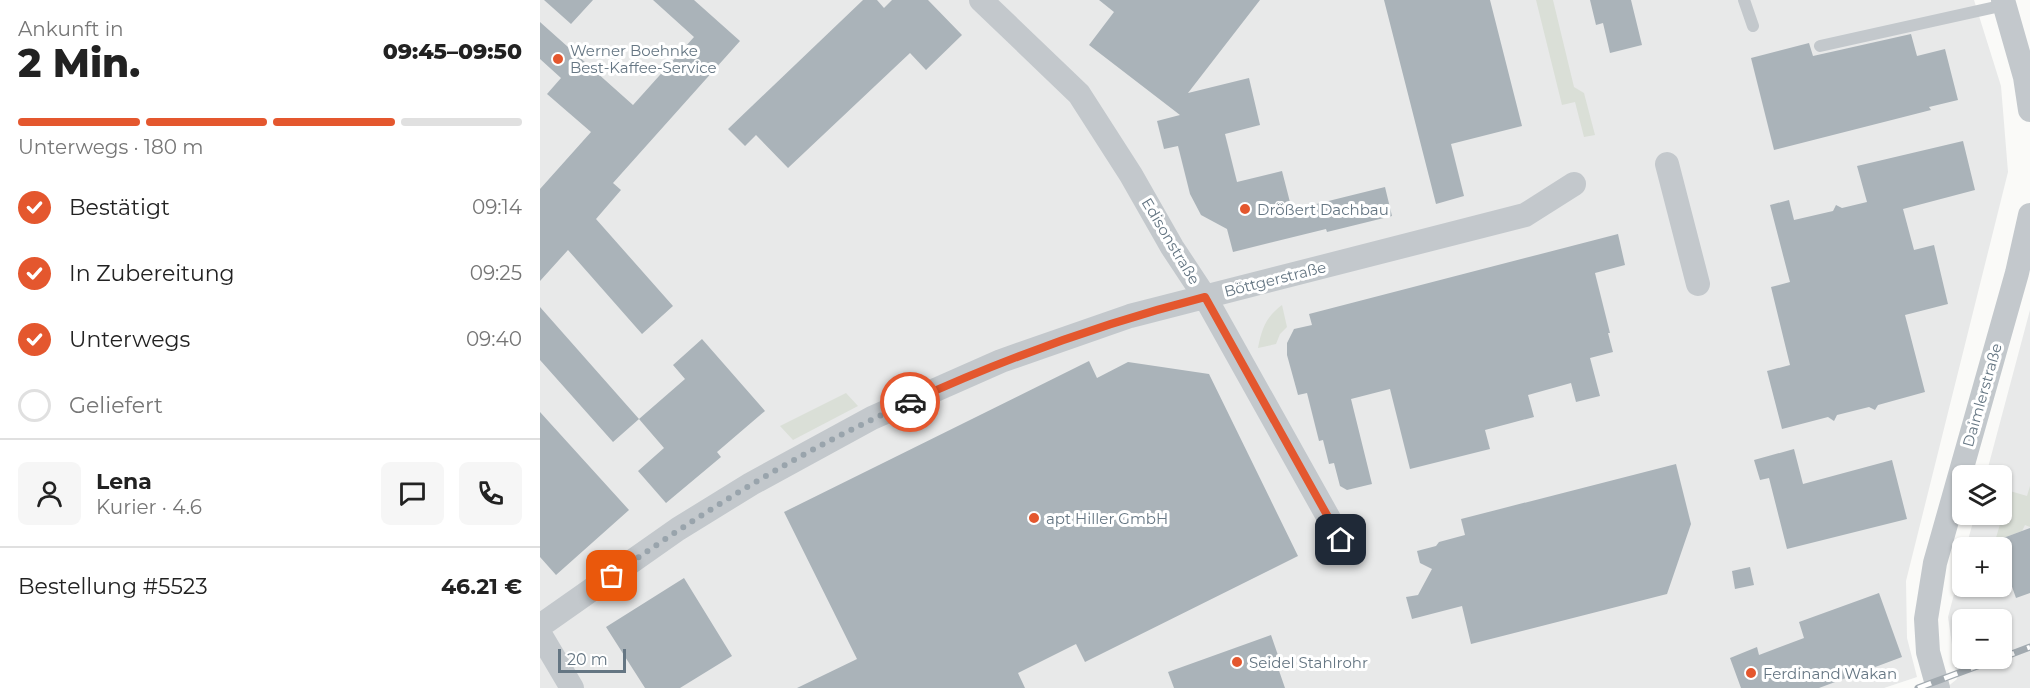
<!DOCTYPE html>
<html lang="de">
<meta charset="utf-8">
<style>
:root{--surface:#fff;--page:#f6f6f6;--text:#222;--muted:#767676;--line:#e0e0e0;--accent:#e4572e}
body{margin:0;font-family:Montserrat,sans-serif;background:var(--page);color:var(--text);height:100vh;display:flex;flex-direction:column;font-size:22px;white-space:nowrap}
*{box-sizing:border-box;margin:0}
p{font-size:20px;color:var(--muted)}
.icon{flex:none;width:33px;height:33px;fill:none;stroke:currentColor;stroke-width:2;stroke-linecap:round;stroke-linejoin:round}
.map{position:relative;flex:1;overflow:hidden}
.drawer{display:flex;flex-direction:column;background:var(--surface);width:540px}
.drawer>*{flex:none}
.controls{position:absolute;left:1412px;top:465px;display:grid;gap:12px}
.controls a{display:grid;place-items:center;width:60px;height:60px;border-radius:9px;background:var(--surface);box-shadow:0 2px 4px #0004;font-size:30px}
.scale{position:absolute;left:18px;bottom:15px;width:68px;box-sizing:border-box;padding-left:6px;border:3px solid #657683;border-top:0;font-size:16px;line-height:21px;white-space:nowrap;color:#657683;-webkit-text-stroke:4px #fff;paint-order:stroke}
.pin{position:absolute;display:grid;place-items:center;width:51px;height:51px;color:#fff;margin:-26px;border-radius:12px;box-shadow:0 3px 9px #0006}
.courier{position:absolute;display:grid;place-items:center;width:60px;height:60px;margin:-30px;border:4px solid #e4572e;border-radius:50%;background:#fff;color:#222;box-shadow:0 2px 8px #0007}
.headline em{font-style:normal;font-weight:800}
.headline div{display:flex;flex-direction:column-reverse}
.headline{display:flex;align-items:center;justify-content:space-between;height:102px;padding:0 18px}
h1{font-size:39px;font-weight:800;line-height:45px}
.bar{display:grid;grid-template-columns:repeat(4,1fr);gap:9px 6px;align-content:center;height:72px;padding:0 18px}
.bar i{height:8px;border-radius:4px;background:var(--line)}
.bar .active{background:var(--accent)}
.bar p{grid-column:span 4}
.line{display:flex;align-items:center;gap:15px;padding:0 18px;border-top:2px solid var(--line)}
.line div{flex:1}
.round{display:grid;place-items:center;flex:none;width:63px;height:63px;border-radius:9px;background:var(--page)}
ol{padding:0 18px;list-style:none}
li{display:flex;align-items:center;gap:18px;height:66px}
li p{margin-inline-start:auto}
li .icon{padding:6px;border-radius:50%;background:var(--accent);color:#fff;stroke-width:4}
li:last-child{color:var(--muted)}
li i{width:33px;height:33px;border:3px solid var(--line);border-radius:50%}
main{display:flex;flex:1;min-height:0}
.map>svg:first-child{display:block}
.built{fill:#e8e9e9;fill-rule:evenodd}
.green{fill:#dadfd7}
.building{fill:#aab3b9}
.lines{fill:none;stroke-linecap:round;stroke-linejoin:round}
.service{stroke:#c3c8cc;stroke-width:12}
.minor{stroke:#c3c8cc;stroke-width:24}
.rail-casing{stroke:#a2aab0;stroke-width:7}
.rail{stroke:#fff;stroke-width:4.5;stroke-dasharray:14;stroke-linecap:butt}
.done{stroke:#99a4ac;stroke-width:6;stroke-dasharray:0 10.8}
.route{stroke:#e4572e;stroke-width:8}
.poi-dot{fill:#e4572e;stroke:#fff;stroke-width:2}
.labels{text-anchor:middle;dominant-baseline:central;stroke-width:6;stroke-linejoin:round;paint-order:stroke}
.poi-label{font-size:15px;fill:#657683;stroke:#fff;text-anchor:start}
.street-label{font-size:15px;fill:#657683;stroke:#fff}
</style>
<main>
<section class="drawer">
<div class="headline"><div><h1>2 Min.</h1><p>Ankunft in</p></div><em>09:45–09:50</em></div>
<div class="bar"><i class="active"></i><i class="active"></i><i class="active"></i><i></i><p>Unterwegs · 180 m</p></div>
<ol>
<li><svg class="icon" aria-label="check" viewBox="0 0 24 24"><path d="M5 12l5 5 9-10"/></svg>Bestätigt<p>09:14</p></li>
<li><svg class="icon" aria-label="check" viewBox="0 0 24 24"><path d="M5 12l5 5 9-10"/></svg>In Zubereitung<p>09:25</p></li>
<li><svg class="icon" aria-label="check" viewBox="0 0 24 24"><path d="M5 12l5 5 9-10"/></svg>Unterwegs<p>09:40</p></li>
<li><i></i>Geliefert</li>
</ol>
<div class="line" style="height:108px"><a class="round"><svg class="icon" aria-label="person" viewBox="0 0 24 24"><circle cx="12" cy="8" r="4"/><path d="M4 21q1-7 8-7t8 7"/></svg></a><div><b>Lena</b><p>Kurier · 4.6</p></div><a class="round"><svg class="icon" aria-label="chat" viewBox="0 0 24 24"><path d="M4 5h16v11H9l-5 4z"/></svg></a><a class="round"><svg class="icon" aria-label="phone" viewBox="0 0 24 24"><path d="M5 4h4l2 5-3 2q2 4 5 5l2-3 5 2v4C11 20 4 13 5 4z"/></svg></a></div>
<div class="line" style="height:78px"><div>Bestellung #5523</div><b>46.21 €</b></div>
</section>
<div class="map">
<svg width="1490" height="688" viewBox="0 0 1490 688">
<rect width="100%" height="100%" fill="#fafaf8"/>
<path class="built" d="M0,0h1434l27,86 7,86 -102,409 1,57 10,39 -33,11h-1344z
M1490,310v378h-84l11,-9 -9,-62 14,-53v22h39v-38l-35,-1 9,-32 26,-1v-38l-15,-1zM1422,620h39v38h-39z"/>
<path class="green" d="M996,0h17l21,87 10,6 11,42 -11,2 -9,-35 -13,3z
M742,305l5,22 -7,7 -4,10 -18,4c4,-20 8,-31 24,-43z
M306,393l12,13 -65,34 -13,-14z
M1490,486v41l-5,-2 -3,6 -27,10 15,-50 17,5z"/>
<path class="building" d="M4,0h49l-22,24z
M113,0h41l46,41 -127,142 8,7 -25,29 77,87 -31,28 -74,-84 -28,31v-92l51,-57 -44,-38 14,-16 -21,-19v-37l93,83 61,-68z
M323,0h14l7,8 8,-8h36l34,35 -36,35 -16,-17 -122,115 -32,-33 -11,11 -17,-17z
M559,0h161l-72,93 61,-15 11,47 -35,9 12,48 45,-11 10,39 93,-23 7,29 -65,16 -1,-3 -93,23 -6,-23 -26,-14 -11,-21 -12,-48 -14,3 -7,-28 23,-6 -91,-70 25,-33z
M844,0h106l32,126 -71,18 13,52 -28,8z
M1050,0h41l11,45 -32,8 -7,-30 -7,2z
M1371,34l6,22 28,-7 13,51 -29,7 2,3 -157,40 -23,-92 58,-15 4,13z
M1423,141l12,49 -72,19 11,41 20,-5 14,59 -43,11 20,77 -47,13 -3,5 -6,-3 -32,8 -3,6 -6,-4 -46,12 -15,-58 23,-6 -19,-78 19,-5 -20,-77 19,-5 5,20 39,-9 3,-6 6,3 25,-6 -10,-36z
M1078,234l7,31 -30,8 15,60h-2l5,19 -23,6 10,38 -24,6 -5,-19 -43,12 6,22 -49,13 5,19 -80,20 -20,-80 -39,10 21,85 -25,6 -7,-4 -6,-23 -5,1 -6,-24 -4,1 -12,-48 -9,2 -11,-40v-12l7,-14 18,-4 -3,-11z
M0,307l99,112 -26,23 -73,-82z
M162,339l63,72 -48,41 4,5 -55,46 -28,-32 26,-23 -25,-29 46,-40 -12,-14z
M549,361l8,17 31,-16 81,12 89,182 -213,106 -9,-18 -58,29 7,15h-228l60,-29 -73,-147z
M0,412l89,98 -73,65 -16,-18z
M1254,449l9,35 89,-24 15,59 -120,30 -18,-71 -9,2 -6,-20z
M1136,464l15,60 -24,70 -196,50 -9,-38 -50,13 -6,-22 12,-2 14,-26 -12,-6 -3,-12 19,-5 3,-4 26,-7 -4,-16z
M1490,528v65l-14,5 -15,-42v-8h-3l-3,-7z
M1210,567l4,18 -19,4 -3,-18z
M144,578l48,78 -52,32h-35l-39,-61z
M1339,593l23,64 -83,31h-78l-11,-30 27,-11 2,8 45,-17 -5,-16z
M731,635l9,26 -4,1 9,26h-111l-6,-16z"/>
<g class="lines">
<path class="service" d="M1204,0l9,26
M1280,46l185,-41"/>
<path class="minor" d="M441,0l98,94 52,81 41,72 33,50 136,243
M1463,0l22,77 5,33
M1127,164l31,120
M0,626l138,-97 73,-45 121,-66 129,-57 129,-45 395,-101 49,-31
M0,634l32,54
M1398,688l-10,-36 -2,-33 9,-56 82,-290 13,-58"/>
<g class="rail-casing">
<path id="rail" d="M1461,658l29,-11
M1378,688l81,-30"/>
</g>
<use href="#rail" class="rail"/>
</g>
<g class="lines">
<path class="done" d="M72,576c94,-67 192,-127 298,-174"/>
<path class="route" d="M370,402c96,-44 193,-79 295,-105l136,243"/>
</g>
<g class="poi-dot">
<circle cx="18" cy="59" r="6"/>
<circle cx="705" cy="209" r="6"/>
<circle cx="494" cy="518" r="6"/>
<circle cx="697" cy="662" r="6"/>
<circle cx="1211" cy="673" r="6"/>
</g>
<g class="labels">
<g class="poi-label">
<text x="30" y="50">Werner Boehnke<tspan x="30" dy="17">Best-Kaffee-Service</tspan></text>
<text x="717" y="209">Drößert Dachbau</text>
<text x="506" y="518">apt Hiller GmbH</text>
<text x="709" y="662">Seidel Stahlrohr</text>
<text x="1223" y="673">Ferdinand Wakan</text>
</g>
<g class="street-label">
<text transform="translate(631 241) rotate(59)">Edisonstraße</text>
<text transform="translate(735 279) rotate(-14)">Böttgerstraße</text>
<text transform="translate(1442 395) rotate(-74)">Daimlerstraße</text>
</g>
</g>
</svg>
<div class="controls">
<a><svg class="icon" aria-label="layers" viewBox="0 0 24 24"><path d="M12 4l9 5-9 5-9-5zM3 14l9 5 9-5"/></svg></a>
<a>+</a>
<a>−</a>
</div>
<div class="scale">20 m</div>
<div class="pin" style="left:72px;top:576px;background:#ea580c"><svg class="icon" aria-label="bag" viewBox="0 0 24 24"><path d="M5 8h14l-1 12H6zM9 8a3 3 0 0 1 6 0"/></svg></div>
<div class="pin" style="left:801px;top:540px;background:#1f2937"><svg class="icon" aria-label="home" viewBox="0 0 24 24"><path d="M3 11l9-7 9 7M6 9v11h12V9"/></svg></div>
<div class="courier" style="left:370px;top:402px"><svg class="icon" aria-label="car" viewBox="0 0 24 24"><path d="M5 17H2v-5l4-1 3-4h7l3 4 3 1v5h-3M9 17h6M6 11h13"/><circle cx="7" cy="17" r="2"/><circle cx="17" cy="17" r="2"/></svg></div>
</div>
</main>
